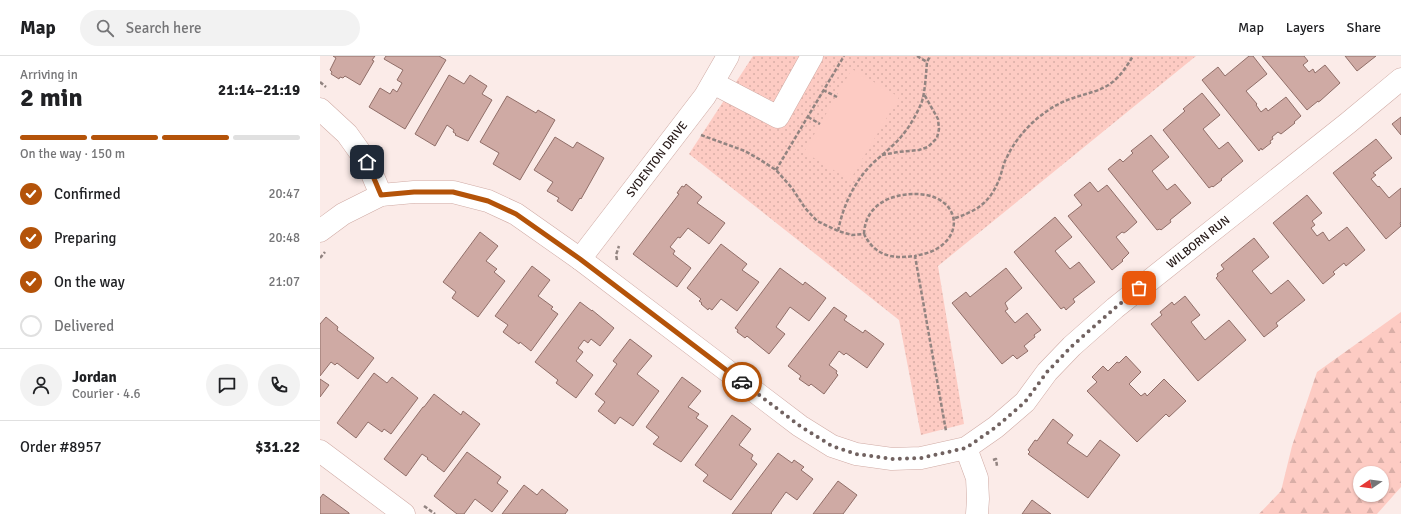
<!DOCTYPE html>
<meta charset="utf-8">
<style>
:root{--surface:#fff;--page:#f2f2f2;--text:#202124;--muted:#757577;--line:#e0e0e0;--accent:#b45309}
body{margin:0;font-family:Signika,sans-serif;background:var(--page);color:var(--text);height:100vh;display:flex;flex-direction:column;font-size:15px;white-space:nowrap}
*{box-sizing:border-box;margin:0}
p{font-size:13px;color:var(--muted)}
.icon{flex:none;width:22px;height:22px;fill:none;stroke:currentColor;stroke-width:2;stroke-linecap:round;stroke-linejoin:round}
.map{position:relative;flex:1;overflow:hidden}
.drawer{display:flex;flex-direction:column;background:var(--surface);width:320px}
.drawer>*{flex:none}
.needle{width:26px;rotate:257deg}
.controls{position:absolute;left:1033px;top:410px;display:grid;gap:8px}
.controls a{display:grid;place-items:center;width:36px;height:36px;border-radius:50%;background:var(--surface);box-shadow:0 1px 3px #0004;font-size:20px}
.pin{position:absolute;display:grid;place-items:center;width:34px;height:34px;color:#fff;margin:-17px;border-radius:8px;box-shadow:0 2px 6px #0006}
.courier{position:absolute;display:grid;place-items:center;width:40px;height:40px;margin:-20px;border:3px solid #b45309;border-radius:50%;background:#fff;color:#222;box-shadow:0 1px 5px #0007}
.overview em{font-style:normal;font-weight:800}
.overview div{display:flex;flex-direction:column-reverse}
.overview{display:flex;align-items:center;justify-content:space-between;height:68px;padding:0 20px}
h1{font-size:26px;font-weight:800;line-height:30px}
.bar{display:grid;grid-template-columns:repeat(4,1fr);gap:6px 4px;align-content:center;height:48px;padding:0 20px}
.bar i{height:5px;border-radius:3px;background:var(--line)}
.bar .current{background:var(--accent)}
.bar p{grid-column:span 4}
.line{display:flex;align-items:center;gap:10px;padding:0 20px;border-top:1px solid var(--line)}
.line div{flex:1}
.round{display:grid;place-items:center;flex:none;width:42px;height:42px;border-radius:21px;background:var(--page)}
ol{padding:0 20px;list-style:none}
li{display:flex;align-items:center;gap:12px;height:44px}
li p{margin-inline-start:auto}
li .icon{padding:4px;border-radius:50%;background:var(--accent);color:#fff;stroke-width:4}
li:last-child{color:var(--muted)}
li i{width:22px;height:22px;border:2px solid var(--line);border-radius:50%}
header{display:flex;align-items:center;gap:24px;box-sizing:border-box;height:56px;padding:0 20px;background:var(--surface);border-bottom:1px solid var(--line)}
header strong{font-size:19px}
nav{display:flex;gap:22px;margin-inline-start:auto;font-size:14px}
.search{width:280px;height:36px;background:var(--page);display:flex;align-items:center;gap:10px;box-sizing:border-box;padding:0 14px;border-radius:22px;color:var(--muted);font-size:15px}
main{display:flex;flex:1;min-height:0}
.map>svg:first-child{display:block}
.grass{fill:url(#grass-dots)}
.forest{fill:url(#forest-firs);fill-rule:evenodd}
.garden{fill:#fdcbc3}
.building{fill:#cfaaa4;stroke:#906e68}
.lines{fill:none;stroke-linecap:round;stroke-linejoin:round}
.minor-casing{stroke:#d0aba5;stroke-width:23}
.path{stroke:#928481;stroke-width:2.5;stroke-dasharray:4 2;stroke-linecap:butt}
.minor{stroke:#fff;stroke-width:22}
.done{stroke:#716260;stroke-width:4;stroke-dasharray:0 7.2}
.route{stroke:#b45309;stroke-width:5}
.labels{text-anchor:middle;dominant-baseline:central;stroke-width:4;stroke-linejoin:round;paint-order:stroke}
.street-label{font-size:12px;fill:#261917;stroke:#fbebe8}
</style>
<header>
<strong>Map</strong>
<div class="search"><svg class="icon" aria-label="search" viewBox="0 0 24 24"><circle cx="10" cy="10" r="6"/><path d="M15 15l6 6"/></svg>Search here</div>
<nav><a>Map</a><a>Layers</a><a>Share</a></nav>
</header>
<main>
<section class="drawer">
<div class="overview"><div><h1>2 min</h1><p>Arriving in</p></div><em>21:14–21:19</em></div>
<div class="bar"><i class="current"></i><i class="current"></i><i class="current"></i><i></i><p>On the way · 150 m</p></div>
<ol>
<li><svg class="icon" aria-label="check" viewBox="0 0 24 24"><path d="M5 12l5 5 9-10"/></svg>Confirmed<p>20:47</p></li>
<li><svg class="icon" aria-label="check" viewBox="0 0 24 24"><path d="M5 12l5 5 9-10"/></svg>Preparing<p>20:48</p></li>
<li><svg class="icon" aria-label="check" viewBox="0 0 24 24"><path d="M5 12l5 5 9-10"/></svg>On the way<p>21:07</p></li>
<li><i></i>Delivered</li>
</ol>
<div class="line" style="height:72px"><a class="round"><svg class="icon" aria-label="person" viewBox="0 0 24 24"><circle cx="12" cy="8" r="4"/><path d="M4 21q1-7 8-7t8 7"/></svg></a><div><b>Jordan</b><p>Courier · 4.6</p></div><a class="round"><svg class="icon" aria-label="chat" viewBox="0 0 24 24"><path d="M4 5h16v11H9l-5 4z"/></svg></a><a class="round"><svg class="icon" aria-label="phone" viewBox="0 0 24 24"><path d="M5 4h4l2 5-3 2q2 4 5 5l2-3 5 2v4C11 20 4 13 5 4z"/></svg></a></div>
<div class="line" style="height:52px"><div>Order #8957</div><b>$31.22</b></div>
</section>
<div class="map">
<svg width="1081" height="458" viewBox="0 0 1081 458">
<defs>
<pattern id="grass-dots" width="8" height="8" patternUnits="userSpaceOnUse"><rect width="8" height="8" fill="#fdcbc3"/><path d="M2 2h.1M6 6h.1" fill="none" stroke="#d9aea7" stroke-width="1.8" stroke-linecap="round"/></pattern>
<pattern id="forest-firs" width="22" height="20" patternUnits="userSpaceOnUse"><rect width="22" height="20" fill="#fdcbc3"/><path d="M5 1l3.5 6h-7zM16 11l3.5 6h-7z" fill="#d9aea7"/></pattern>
</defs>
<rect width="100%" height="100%" fill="#fbebe8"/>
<path class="grass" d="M433,0h443l-258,210 26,158 -43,11 -22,-115 -210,-166z"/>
<path class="forest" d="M1081,256v175l-24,27h-118l22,-23 11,-45 25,-74zM1040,417h22v22h-22z"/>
<path class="garden" d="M532,13l47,28 -49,83 -46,-28z"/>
<path class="building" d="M13,0h42l-3,4 2,1 -14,24 -15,-9 -2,2 -3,-1 -1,2 -8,-5 1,-2 -2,-2 6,-12z
M66,0h53l7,4 -41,69 -36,-22 11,-19 10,6 3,-5 4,3 5,-9 -5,-3 6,-10 -19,-11z
M929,0h4l14,18 -21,17 11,13 -1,1 5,7 5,-4 2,3 18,-14 15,19 -7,6 1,1 -14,11 -3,-2 -6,5 1,2 -3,2 1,2 -9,7 -1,-2 -2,3 -57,-71 16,-13 7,9z
M942,0h42l4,5 -5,4 6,7 4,-3 2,4 10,-8 15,18 -20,18 -2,1v-1l-11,9z
M1025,0h31l-19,15z
M129,19l15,9 6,-9 17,11 -5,8 10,6 -24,41 -13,-6 1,-1 -3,-2 1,-2 -7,-5 -12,21 -20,-12z
M882,37l18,22 -17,14 16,20 9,-7 15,19 -22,18 1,1 -9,7 -1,-1 -3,2 -46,-58 22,-19 -2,-2z
M187,40l29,17 2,-3 17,10 -35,60 -27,-16 6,-11 -19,-11z
M1081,61v18l-9,-11z
M831,79l18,22 -17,14 15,19 8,-6 16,19 -21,17 1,2 -10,8 -1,-1 -3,1 -49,-61 12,-10 3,3 10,-9 -2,-2z
M235,81l18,11 4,-6 27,16 -23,41 -1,-1 -8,13 -15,-10 2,-3 -12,-7 6,-9 -19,-12z
M1056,83l16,19 -19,15 3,2 -5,4 7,8 1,-1 10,12 12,-10v34l-1,1 1,3 -15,13 -53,-66z
M770,126l8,10 9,-7 30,37 -10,9 -3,2 -2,-1 -6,5 13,16 -7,7 1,1 -11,9 -44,-54 14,-11 -8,-10z
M366,128l16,13 -5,6 28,20 -16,21 -21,-16 -8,10 -2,-1 -8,10 5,4 -2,3 18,14 -14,19 -44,-33 46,-60 -2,-1 5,-7 2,1z
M987,139l15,18 -10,8 3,4 -4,3 6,8 6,-4 6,9 18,-14 18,23 -19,16 -2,-3 -11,9 2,2 -12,10 -50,-61z
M735,161l17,20 -17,14 15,18 9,-7 16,20 -22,17 2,3 -9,8 -2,-3 -3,2 -47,-57z
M160,176l18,14 -12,15 11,8 -3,3 11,9 -27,36 -26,-19 4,-6 -13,-10z
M934,182l15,19 -17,14 19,23 17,-14 17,20 -29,23 2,3 -14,11 -48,-59 2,-2 -1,-2 7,-5 -3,-4z
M401,188l26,20 -5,6 17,12 -22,29 -16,-12 -9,11 -3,-2 -1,2 -7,-6 1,-1 -3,-2 2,-2 -14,-11z
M212,210l18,14 -12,16 15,11 -2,2 7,5 -27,37 -11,-9 -1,2 -16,-12 5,-7 -13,-9z
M460,212l23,17 2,-3 21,16 -17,23 -19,-14 -14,20 9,7 -16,20 -22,-18 -2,2 -8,-6 1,-2 -3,-2z
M686,212l16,20 -17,15 3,6 -3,2 10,12 12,-10 14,17 -7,5 1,2 -11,9 4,5 -11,8 -4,-4 -11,9 -50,-61 14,-11 4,5z
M865,240l15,19 -9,7 14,18 24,-20 17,20 -48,41 -47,-57 11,-9 -2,-3 12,-10 2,3z
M260,246l12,9v-1l22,18 -14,18 -9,-7 -3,4 -4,-3 -6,8 5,4 -7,9 17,14 -17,23 -20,-15 2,-3 -23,-18z
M514,251l13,9 -3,4 19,13 2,-3 19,14 -17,24 -21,-15 -2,2 -5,-4 -10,14 8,6 -1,2 2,2 -14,19 -13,-10 -2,2 -10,-7 2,-3 -13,-10z
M6,261l12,10 -1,3 37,28 -16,21 -21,-16 -2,2 -4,-3 -11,14v-52z
M310,283l22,17 -15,18 22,17 -26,35 -13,-9 -5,7 -17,-13 7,-9 -10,-8 22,-30 -4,-3z
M806,300l15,16 -12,12 12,12 4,-3 2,3 17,-17 22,22 -17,16 -3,-3 -29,28 -50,-51 10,-9 -5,-5 11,-11 5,5 9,-9 2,1z
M54,317l13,10 5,-6 26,21 -27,36 -7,-5 -2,3 -14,-10 -12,16 -19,-15z
M362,321l19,14 -13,16 11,7 -3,4 12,8 -27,36 -28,-18 6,-7 -13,-10z
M0,323l9,6 -9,12z
M114,338l27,21 2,-4 17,13 -36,48 -17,-13 1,-1 -6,-4 -16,22 -22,-17 39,-52h1z
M412,359l19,14 -12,16 14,10 -2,4 6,5 -26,36 -28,-19 5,-6 -13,-10z
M733,363l20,16 -6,8 20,14 13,-17 20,15 -32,43 -60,-44 2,-2 -2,-2 7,-10 2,1z
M147,396l34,25 -4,6 11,8 -16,21 -17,-13 -11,15h-7l-23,-18z
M458,397l14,10 2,-3 10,7 -3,3 12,9 -16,21 -11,-8 -15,21 1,1h-40z
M518,425l19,14 -14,19h-30z
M204,429l13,10 5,-6 26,21 -3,4h-63z
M3,438l26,19v1h-29v-16z
M712,444l19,14h-29z"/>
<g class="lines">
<g class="minor-casing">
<g id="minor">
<path d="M393,27l65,34 34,-61"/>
<path d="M0,53l27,25 20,28 14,33"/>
<path id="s1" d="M0,175l23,-17 38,-19 33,-3h39l35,9 28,13 64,45 220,167 32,20 24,8 36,5 29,-1 45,-10 30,-21 29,-25 22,-30 25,-26 43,-38 233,-185 53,-44"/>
<path id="s2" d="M260,203l125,-163 23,-40"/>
<path d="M646,392l11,30 1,21 -1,15"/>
<path d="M0,395l84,63"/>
</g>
</g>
<path class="path" d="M597,0l10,6
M0,26l6,5
M503,34l14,7
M488,61l12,7
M381,79l44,16 14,8 17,11 16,18 13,20 12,13 21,10 14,4 12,-1c11,22 28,25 51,22l31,175
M562,99l16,-3 21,-2 9,-3 9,-9 2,-9 -1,-10 -14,-25
M456,114l68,-114
M635,162c22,-7 35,-16 44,-38 3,-8 4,-16 8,-23 6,-13 15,-24 25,-34 11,-10 24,-19 38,-24 14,-5 28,-7 40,-15 10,-7 17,-18 23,-28
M518,175c5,-25 16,-49 34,-67 6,-6 13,-11 19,-17 13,-11 23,-27 30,-43 4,-9 5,-31 6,-42l3,-6
M544,178c1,-28 25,-40 51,-40 7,0 15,1 21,4 24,11 23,37 2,50 -7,5 -15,6 -23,8
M0,202l5,-6
M297,204l-1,-5 3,-9
M673,404l3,-1 1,7
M104,450l11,8"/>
<use href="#minor" class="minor"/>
</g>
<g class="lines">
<path class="done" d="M422,326l58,44 32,20 24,8 36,5 29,-1 45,-10 30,-21 29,-25 22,-30 25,-26 43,-38 24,-20"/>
<path class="route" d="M47,106l14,33 33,-3h39l35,9 28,13 64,45 162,123"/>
</g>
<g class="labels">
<g class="street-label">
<text stroke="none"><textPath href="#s2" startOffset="126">SYDENTON DRIVE</textPath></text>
<text stroke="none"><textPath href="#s1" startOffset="1051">WILBORN RUN</textPath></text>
</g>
</g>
</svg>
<div class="controls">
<a><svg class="needle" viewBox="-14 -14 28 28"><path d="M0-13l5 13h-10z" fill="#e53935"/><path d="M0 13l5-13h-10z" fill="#757577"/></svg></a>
</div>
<div class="pin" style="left:819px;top:232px;background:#ea580c"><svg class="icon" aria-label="bag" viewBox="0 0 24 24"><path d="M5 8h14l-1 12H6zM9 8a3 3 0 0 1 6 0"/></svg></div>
<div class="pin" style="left:47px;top:106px;background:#1f2937"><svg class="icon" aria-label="home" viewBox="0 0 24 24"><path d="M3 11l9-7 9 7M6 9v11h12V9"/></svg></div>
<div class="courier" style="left:422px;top:326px"><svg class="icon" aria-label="car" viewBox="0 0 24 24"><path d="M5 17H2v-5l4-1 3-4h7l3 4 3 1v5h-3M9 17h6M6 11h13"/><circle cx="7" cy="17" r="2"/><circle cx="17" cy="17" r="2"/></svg></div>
</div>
</main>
